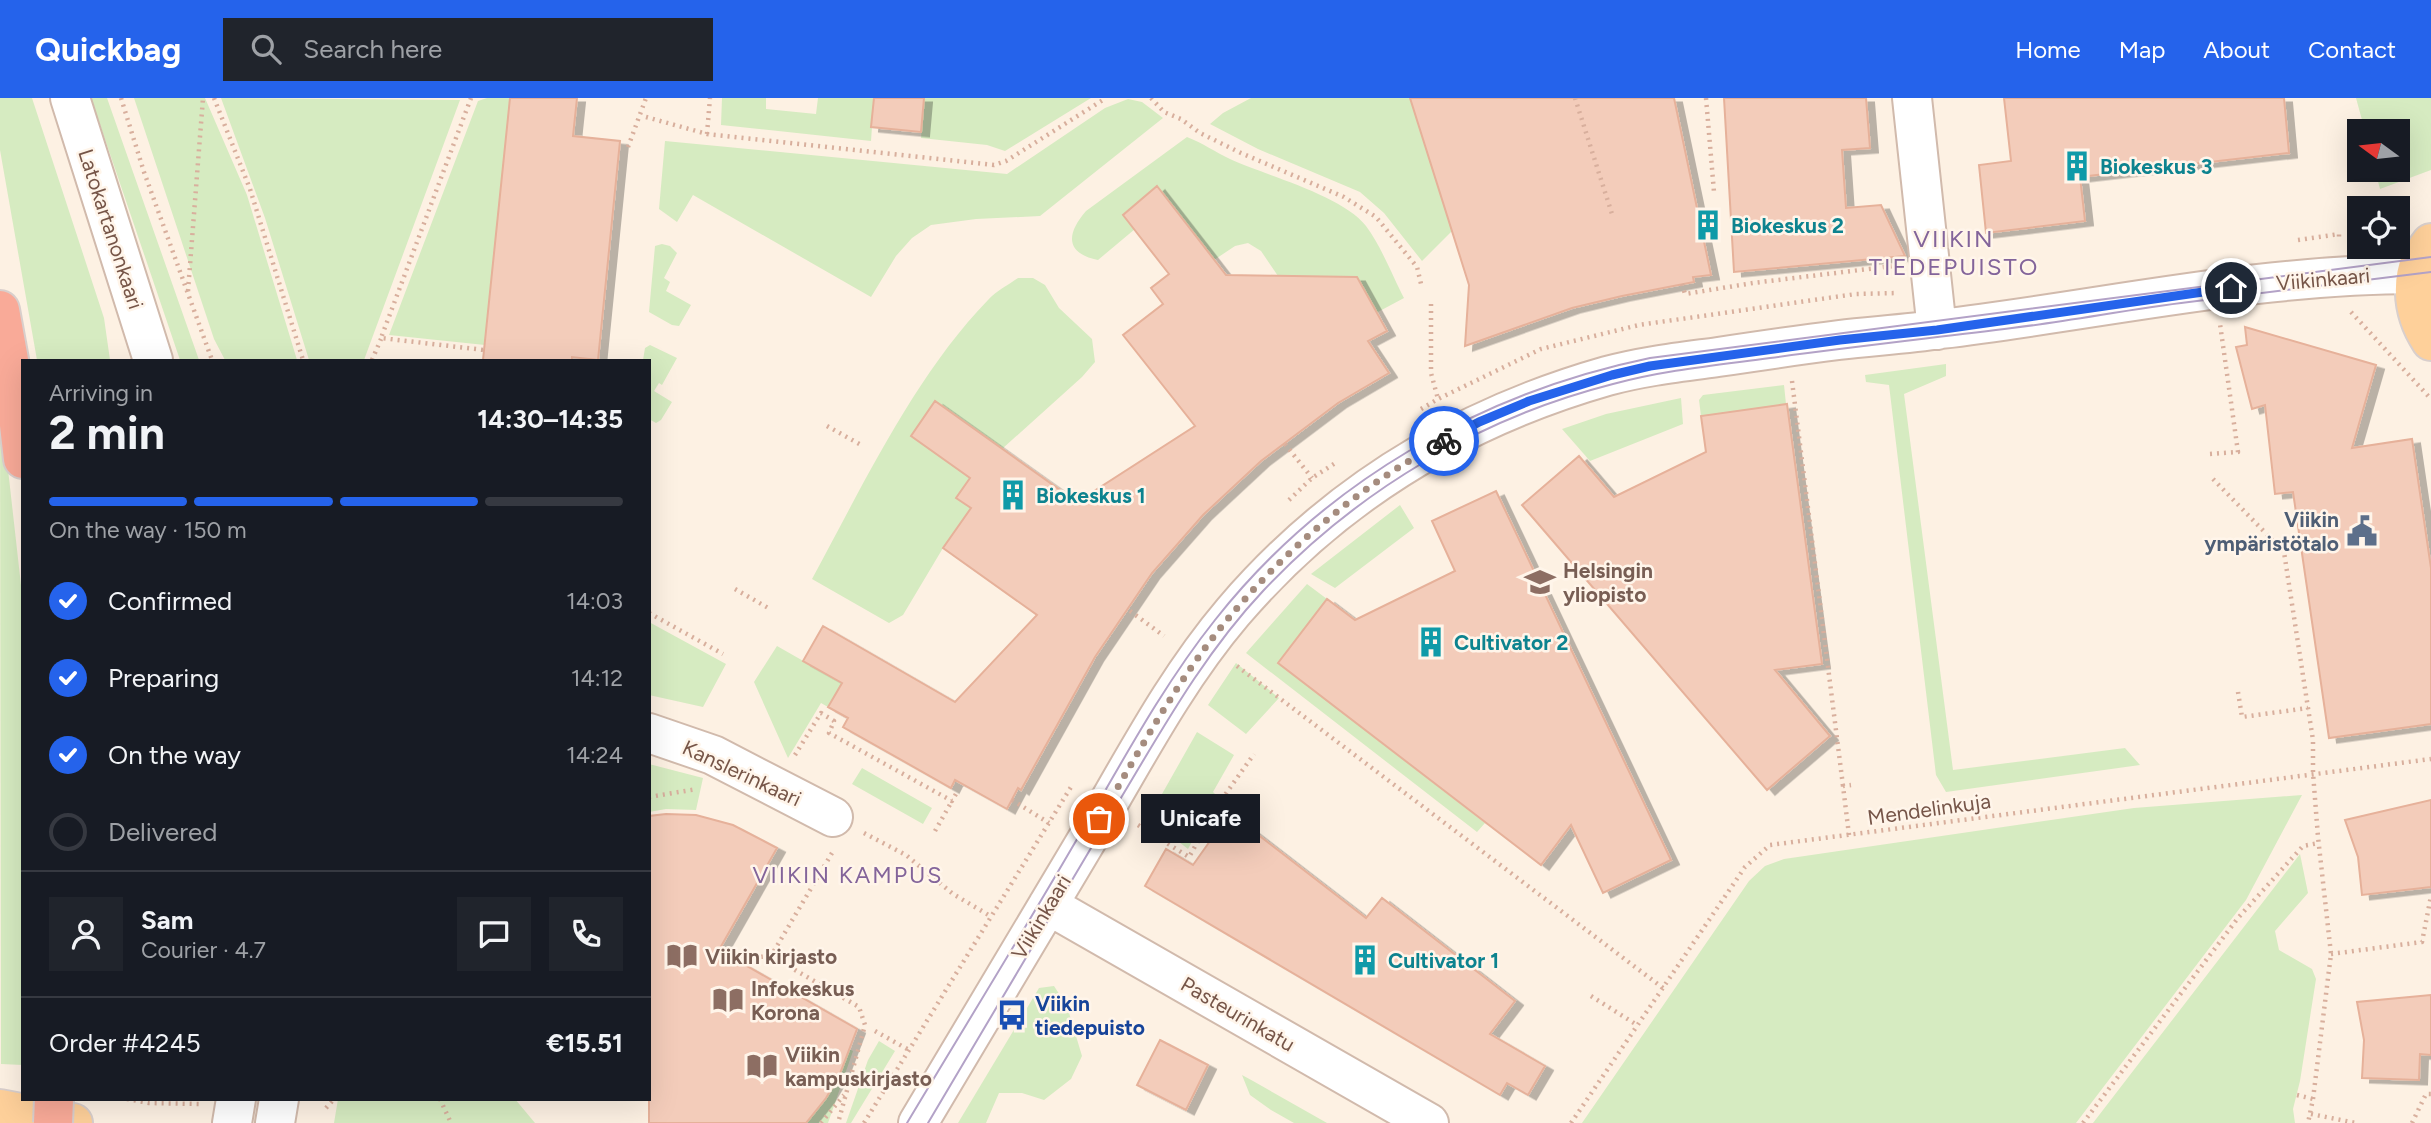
<!DOCTYPE html>
<meta charset="utf-8">
<style>
:root{--surface:#171b24;--page:#20242c;--text:#f1f3f6;--muted:#9ea1a6;--line:#363941;--accent:#2563eb}
body{margin:0;font-family:Figtree,sans-serif;background:var(--page);color:var(--text);height:100vh;display:flex;flex-direction:column;font-size:26px;white-space:nowrap}
*{box-sizing:border-box;margin:0}
p{font-size:23px;color:var(--muted)}
.icon{flex:none;width:38px;height:38px;fill:none;stroke:currentColor;stroke-width:2;stroke-linecap:round;stroke-linejoin:round}
.map{position:relative;flex:1;overflow:hidden}
.drawer{position:absolute;left:21px;top:261px;width:630px;height:742px;display:flex;flex-direction:column;background:var(--surface);border-radius:0px;box-shadow:0 7px 28px #0002}
.drawer>*{flex:none}
.needle{width:46px;rotate:285deg}
.controls{position:absolute;left:2347px;top:21px;display:grid;gap:14px}
.controls a{display:grid;place-items:center;width:63px;height:63px;border-radius:0px;background:var(--surface);box-shadow:0 7px 28px #0002;font-size:35px}
.pin{position:absolute;display:grid;place-items:center;width:60px;height:60px;color:#fff;margin:-30px;border:4px solid #fff;border-radius:50%;box-shadow:0 2px 7px #0007}
.courier{position:absolute;display:grid;place-items:center;width:70px;height:70px;margin:-35px;border:5px solid #2563eb;border-radius:50%;background:#fff;color:#222;box-shadow:0 2px 9px #0007}
.bubble{position:absolute;height:49px;border-radius:0px;background:var(--surface);box-shadow:0 7px 28px #0002;font-size:23px;font-weight:700;line-height:49px;text-align:center}
.summary em{font-style:normal;font-weight:700}
.summary div{display:flex;flex-direction:column-reverse}
.summary{display:flex;align-items:center;justify-content:space-between;height:119px;padding:0 28px}
h1{font-size:46px;font-weight:700;line-height:52px}
.bar{display:grid;grid-template-columns:repeat(4,1fr);gap:10px 7px;align-content:center;height:84px;padding:0 28px}
.bar i{height:9px;border-radius:5px;background:var(--line)}
.bar .selected{background:var(--accent)}
.bar p{grid-column:span 4}
.line{display:flex;align-items:center;gap:18px;padding:0 28px;border-top:2px solid var(--line)}
.line div{flex:1}
.round{display:grid;place-items:center;flex:none;width:74px;height:74px;border-radius:0px;background:var(--page)}
ol{padding:0 28px;list-style:none}
li{display:flex;align-items:center;gap:21px;height:77px}
li p{margin-inline-start:auto}
li .icon{padding:7px;border-radius:50%;background:var(--accent);color:#fff;stroke-width:4}
li:last-child{color:var(--muted)}
li i{width:38px;height:38px;border:4px solid var(--line);border-radius:50%}
header{display:flex;align-items:center;gap:42px;box-sizing:border-box;height:98px;padding:0 35px;background:var(--accent);color:#fff}
header strong{font-size:33px}
nav{display:flex;gap:38px;margin-inline-start:auto;font-size:24px}
.search{width:490px;height:63px;background:var(--page);display:flex;align-items:center;gap:18px;box-sizing:border-box;padding:0 24px;border-radius:0px;color:var(--muted);font-size:26px}
.map>svg:first-child{display:block}
.green{fill:#d6ebc1}
.building{fill:#f3ccba;stroke:#e6b19a;stroke-width:2;filter:url(#shadow)}
.lines{fill:none;stroke-linecap:round;stroke-linejoin:round}
.minor-casing{stroke:#d1baac;stroke-width:42}
.major-casing{stroke:#d9cfcc;stroke-width:42}
.highway-casing{stroke:#d9cfcc;stroke-width:42}
.path{stroke:#d8af9d;stroke-width:4.5;stroke-dasharray:2 5;stroke-linecap:butt}
.minor{stroke:#fff;stroke-width:38}
.major{stroke:#fed09a;stroke-width:38}
.highway{stroke:#f9aa98;stroke-width:38}
.tram{stroke:#b3a2c7;stroke-width:2}
.highway-bridge-casing{stroke:#d9cfcc;stroke-width:42;stroke-linecap:butt}
.highway-bridge{stroke:#f9aa98;stroke-width:38}
.done{stroke:#a58c7e;stroke-width:7;stroke-dasharray:0 12.6}
.route{stroke:#2563eb;stroke-width:9}
.labels{text-anchor:middle;dominant-baseline:central;stroke-width:5;stroke-linejoin:round;paint-order:stroke}
.culture-label{font-size:21px;font-weight:bold;fill:#0d838f;stroke:#fff5ea;text-anchor:start}
.street-label{font-size:21px;fill:#765548;stroke:#fff5ea}
.service-label{font-size:21px;font-weight:bold;fill:#4e5e75;stroke:#fff5ea;text-anchor:end}
.education-label{font-size:21px;font-weight:bold;fill:#785e54;stroke:#fff5ea;text-anchor:start}
.transit-label{font-size:21px;font-weight:bold;fill:#164399;stroke:#fff5ea;text-anchor:start}
.neighbourhood-label{font-size:23px;letter-spacing:2px;fill:#83649a;stroke:#fff5ea}
.quarter-label{font-size:24px;letter-spacing:2px;fill:#83649a;stroke:#fff5ea}
</style>
<header>
<strong>Quickbag</strong>
<div class="search"><svg class="icon" aria-label="search" viewBox="0 0 24 24"><circle cx="10" cy="10" r="6"/><path d="M15 15l6 6"/></svg>Search here</div>
<nav><a>Home</a><a>Map</a><a>About</a><a>Contact</a></nav>
</header>
<div class="map">
<svg width="2431" height="1025" viewBox="0 0 2431 1025">
<defs>
<filter id="shadow"><feDropShadow dx="8" dy="4.5" stdDeviation="0" flood-color="#0004"/></filter>
</defs>
<rect width="100%" height="100%" fill="#fdf1e3"/>
<path class="green" d="M0,0h32l72,220 6,42h-73l-37,-210z
M91,0h16l92,262h-19z
M134,0h71l42,97 50,165h-72l-11,-21z
M221,0l239,2 -96,260h-55l-44,-142z
M487,0h23l-25,247 -96,-10 89,-234z
M722,0h44v11l50,5 2,-16h56l-3,43 -150,-16z
M924,0h167l-86,53 -18,-6 -66,-7z
M1251,0h159l42,133 -30,30 -38,-48 -24,-21 -102,-43 -48,-25 13,-11z
M2356,0h75v72l-51,19 -5,-19h23v-39h-33z
M1128,1l14,3 21,16 -123,98 -64,3 -45,6 -19,13 -16,18 -25,41 -178,-102 -16,27 -18,-13 6,-68 342,33 98,-66z
M1187,39c16,6 28,15 43,22 37,17 112,36 136,67 14,18 27,51 38,72l-28,15 -20,-36 -78,-1 -17,-25 -13,-8 -13,3 -21,14 -79,-31 -37,31c-34,-7 -31,-27 -12,-49z
M662,146l8,2 7,7 -13,25 6,4 -4,9 25,14 -12,21 -7,-1 -23,-13 6,-66z
M1018,180h15l12,7 14,23 33,31 3,23 -13,15 -80,72 -67,-47 -24,34 59,42 -13,20 14,10 -28,40 -40,67 -14,8 -77,-44c50,-92 103,-204 176,-279 8,-9 20,-15 30,-22z
M650,247l27,13 -15,27 -3,-2 -5,8 18,11 -11,18 -5,3 -7,-4v-59h-6l2,-12z
M1946,266v12l-42,18 49,376 172,-22 15,17 -194,27 -10,-17 -47,-390 -23,-3 -1,-7z
M1784,287l2,19 -85,12 -2,-16 4,-5z
M0,300l23,205v462l-22,-1z
M1681,300l2,26 -93,37 -28,-32 44,-15z
M1400,407l14,23 -79,60 -24,-14z
M1307,486l20,15 -49,64 207,160 -8,9 -231,-179z
M649,524l77,42 -23,43 -54,-12z
M777,548l65,37 -14,24 -7,-4 -33,55 -34,-76z
M1236,565l43,35 -33,36 -38,-29z
M1197,634l37,23 -21,37 4,4 -29,53 -37,-29 13,-24 -2,-2z
M649,666l54,14 -7,32 -30,-1 -17,3z
M862,670l70,40 -9,16 -71,-40z
M2302,697l-56,105 -170,223h-494l167,-242 16,-15 19,-7 350,-51z
M2300,756l8,39 -33,38 4,19 33,19 4,10 -16,102 -7,28 2,14h-202z
M1054,888l13,20 15,50 -11,23 -27,21 -22,-7h-23l-13,30h-28l81,-135z
M879,943l16,10 -44,72h-5l22,-63z
M849,951l4,2 -25,72h-23z
M1242,977l11,6 74,42h-33l-23,-13 -21,-15z
M338,1001h177l20,24h-201z"/>
<path class="building" d="M510,0h67l-4,38 47,5 -22,219 -26,-3v3h-89z
M874,0h50l-3,34 -50,-5z
M1410,0h264l37,177 -18,2 1,5 -72,14 -50,12 -107,38 4,-61z
M1724,0h142l4,50 -28,2 4,58 35,-3 24,51 -171,16z
M2004,0h280l5,55 -209,24 5,44 -99,12 -7,-68 32,-4z
M1157,88l69,89 131,2 30,54 -19,10 21,32 -51,30 -77,58 -58,54 -51,58 -57,84 -74,133 -3,-2 -11,21 -52,-29 -4,8 -108,-61 5,-9 -20,-11 14,-24 -39,-22 20,-35 132,76 82,-87 -94,-67 28,-40 -15,-10 14,-20 -59,-42 24,-35 142,101 118,-76 -72,-91 40,-31 -12,-16 18,-14 -46,-59z
M2245,229l131,38 -24,83 60,-9 19,129v156l-102,14 -36,-246 -18,2 -10,-89 -13,4 -16,-62 11,-2z
M1787,306l35,260 -47,6 55,66 -63,54 -245,-285 57,-49 35,41 92,-45 -5,-36z
M1496,393l175,369 -68,33 -32,-68 -30,40 -263,-202 49,-64 28,21 100,-49 -23,-50z
M2431,702v87l-69,8 -4,-38 -13,-37z
M1230,715l136,105 16,-20 133,103 -25,33 55,32 -17,29 -21,-12 -7,12 -355,-209 21,-37 27,16z
M666,716l30,1 37,10 44,23 -58,102 138,79 -18,47 -13,22 -20,25h-157v-307z
M2431,897v60l-11,-1 -1,26 -57,-2 2,-38 -7,-38z
M1160,942l48,25 -22,45 -49,-25z"/>
<g class="lines">
<g class="minor-casing">
<path id="minor" d="M70,0l83,262
M1912,0l25,232
M649,635l64,22 120,62
M1048,807l381,218
M232,1025l4,-24
M275,1025l4,-24
M918,1025c58,-97 115,-193 173,-290 44,-75 85,-154 142,-221 100,-117 227,-194 374,-236 37,-10 74,-14 111,-19 40,-6 81,-12 121,-17 34,-4 68,-6 102,-11 158,-19 316,-55 475,-55"/>
</g>
<g class="major-casing">
<path id="major" d="M2431,145c-23,29 -20,68 0,98
M0,1011l73,14"/>
</g>
<g class="highway-casing">
<path id="highway" d="M0,212l16,89 7,60"/>
</g>
<path class="path" d="M121,0l23,74 68,188
M214,0l36,91 53,171
M471,0l-90,240 103,12
M1151,0l13,14 17,7 19,14 41,20 103,44 32,20 41,50 5,21
M1575,0l37,116
M1706,0l8,94
M646,19l61,17 287,31 12,-4 100,-63
M707,36l3,-36
M628,49l18,-49
M2298,142l41,-6v6
M1682,186l3,10 68,-11 140,-17
M188,193l15,-193
M1431,206v69l7,26
M2351,214l80,87
M372,262l9,-21
M1792,283l51,405
M1421,311l17,-10 103,-50 98,-24 217,-31 41,-1
M827,328l36,20
M1285,346l27,34
M2210,356l28,-2 -18,-128
M2213,381l71,73 24,156 5,32v33l5,64 13,117 -18,145 -5,24
M1289,402l23,-22 25,-16
M735,491l35,20
M1130,513l34,25
M649,515l74,41
M1237,568l426,322
M2238,594l4,25 66,-9
M795,657l26,-42 13,8 -5,12 123,68 4,-7
M649,699l48,-8
M1012,702l37,23
M1138,727l51,32 33,-58 32,-45
M935,733l17,-30
M864,735l42,22 47,39 39,23
M1849,737l-6,-49 8,-1
M832,755l-61,103 88,51 6,18 -27,98
M2331,856l91,-12 9,-46
M733,861l38,-3
M1591,898l46,29
M875,933l34,19
M839,978l11,5
M2297,997l16,4
M127,1001l22,4 50,1
M440,1001l11,24
M326,1010l8,-9
M2311,1016l45,9
M821,1025l23,-28
M864,1025l207,-336
M1571,1025l174,-256 25,-22 661,-86
M2083,1025l155,-205 65,-72 16,-3
M2412,1025l14,-29h5"/>
<use href="#minor" class="minor"/>
<use href="#major" class="major"/>
<use href="#highway" class="highway"/>
<path class="tram" d="M907,1025c55,-92 112,-184 166,-277 45,-76 87,-157 142,-226 108,-137 265,-227 435,-262l781,-101
M928,1025c61,-102 121,-205 182,-307 47,-77 90,-158 153,-225 94,-100 216,-173 350,-207 51,-14 105,-19 157,-26 81,-11 162,-20 242,-30 59,-7 118,-19 177,-26 81,-10 161,-20 242,-30"/>
<g class="highway-bridge-casing">
<path id="highway-bridge" d="M53,1025l1,-24"/>
</g>
<use href="#highway-bridge" class="highway-bridge"/>
</g>
<g class="lines">
<path class="done" d="M1099,721c42,-70 80,-143 133,-205 59,-70 131,-130 212,-173"/>
<path class="route" d="M1444,343l35,-19 50,-21 83,-26 38,-9 190,-26 97,-10 294,-42"/>
</g>
<defs>
<g id="building-bare" transform="scale(2.415)"><path d="M-4-6H4V6H1V3H-1V6H-4ZM-2.5-4.3h1.7v1.8h-1.7ZM.8-4.3h1.7v1.8H.8ZM-2.5-1h1.7V.8h-1.7ZM.8-1h1.7V.8H.8Z" fill="#0f9aa8" stroke="#fff5ea" stroke-width="2.5" paint-order="stroke"/></g>
<g id="civic-bare" transform="scale(2.415)"><path d="M-.6-6.5H3V-4.5H.6V-3L4-1V1h2V6H-6V1h2V-1L-.6-3ZM-1.2 2.5V6h2.4V2.5Z" fill="#5c6f8a" stroke="#fff5ea" stroke-width="2.5" paint-order="stroke"/></g>
<g id="university-bare" transform="scale(2.415)"><path d="M0-5L7-2L0 1L-7-2ZM-4 1L0 2.5L4 1V4Q0 6-4 4Z" fill="#8d6e63" stroke="#fff5ea" stroke-width="2.5" paint-order="stroke"/></g>
<g id="library-bare" transform="scale(2.415)"><path d="M-6-4Q-3-5.5-.7-3.5V5Q-3 3-6 4ZM6-4Q3-5.5 .7-3.5V5Q3 3 6 4Z" fill="#8d6e63" stroke="#fff5ea" stroke-width="2.5" paint-order="stroke"/></g>
<g id="bus-bare" transform="scale(2.415)"><path d="M-5-6H5V4H4V6H2V4H-2V6H-4V4H-5ZM-3.5-4V0h7V-4ZM-3.5 1.2v1.5H-2V1.2ZM2 1.2v1.5H3.5V1.2Z" fill="#1a4fb4" stroke="#fff5ea" stroke-width="2.5" paint-order="stroke"/></g>
</defs>
<g fill-rule="evenodd">
<use href="#building-bare" x="2077" y="68"/>
<use href="#building-bare" x="1708" y="127"/>
<use href="#building-bare" x="1013" y="397"/>
<use href="#civic-bare" x="2362" y="433"/>
<use href="#university-bare" x="1540" y="484"/>
<use href="#building-bare" x="1431" y="544"/>
<use href="#library-bare" x="682" y="858"/>
<use href="#building-bare" x="1365" y="862"/>
<use href="#library-bare" x="728" y="902"/>
<use href="#bus-bare" x="1012" y="917"/>
<use href="#library-bare" x="762" y="968"/>
</g>
<g class="labels">
<g class="culture-label">
<text x="2100" y="68">Biokeskus 3</text>
<text x="1731" y="127">Biokeskus 2</text>
<text x="1036" y="397">Biokeskus 1</text>
<text x="1454" y="544">Cultivator 2</text>
<text x="1388" y="862">Cultivator 1</text>
</g>
<g class="street-label">
<text transform="translate(111 131) rotate(72)">Latokartanonkaari</text>
<text transform="translate(2323 181) rotate(-5)">Viikinkaari</text>
<text transform="translate(742 675) rotate(25)">Kanslerinkaari</text>
<text transform="translate(1929 711) rotate(-8)">Mendelinkuja</text>
<text transform="translate(1041 819) rotate(-59)">Viikinkaari</text>
<text transform="translate(1238 916) rotate(30)">Pasteurinkatu</text>
</g>
<g class="service-label">
<text x="2339" y="421">Viikin<tspan x="2339" dy="24">ympäristötalo</tspan></text>
</g>
<g class="education-label">
<text x="1563" y="472">Helsingin<tspan x="1563" dy="24">yliopisto</tspan></text>
<text x="705" y="858">Viikin kirjasto</text>
<text x="751" y="890">Infokeskus<tspan x="751" dy="24">Korona</tspan></text>
<text x="785" y="956">Viikin<tspan x="785" dy="24">kampuskirjasto</tspan></text>
</g>
<g class="transit-label">
<text x="1035" y="905">Viikin<tspan x="1035" dy="24">tiedepuisto</tspan></text>
</g>
<g class="neighbourhood-label">
<text x="848" y="777">VIIKIN KAMPUS</text>
</g>
<g class="quarter-label">
<text x="1954" y="140">VIIKIN<tspan x="1954" dy="28">TIEDEPUISTO</tspan></text>
</g>
</g>
</svg>
<div class="controls">
<a><svg class="needle" viewBox="-14 -14 28 28"><path d="M0-13l5 13h-10z" fill="#e53935"/><path d="M0 13l5-13h-10z" fill="#9ea1a6"/></svg></a>
<a><svg class="icon" aria-label="locate" viewBox="0 0 24 24"><circle cx="12" cy="12" r="6"/><path d="M12 2v4M12 18v4M2 12h4M18 12h4"/></svg></a>
</div>
<div class="pin" style="left:1099px;top:721px;background:#ea580c"><svg class="icon" aria-label="bag" viewBox="0 0 24 24"><path d="M5 8h14l-1 12H6zM9 8a3 3 0 0 1 6 0"/></svg></div>
<div class="pin" style="left:2231px;top:190px;background:#1f2937"><svg class="icon" aria-label="home" viewBox="0 0 24 24"><path d="M3 11l9-7 9 7M6 9v11h12V9"/></svg></div>
<div class="courier" style="left:1444px;top:343px"><svg class="icon" aria-label="bike" viewBox="0 0 24 24"><circle cx="6" cy="16" r="4"/><circle cx="18" cy="16" r="4"/><path d="M6 16l4-8h5l3 8M10 8l3 8H6M13 5h3"/></svg></div>
<div class="bubble" style="left:1141px;top:696px;width:119px">Unicafe</div>
<section class="drawer">
<div class="summary"><div><h1>2 min</h1><p>Arriving in</p></div><em>14:30–14:35</em></div>
<div class="bar"><i class="selected"></i><i class="selected"></i><i class="selected"></i><i></i><p>On the way · 150 m</p></div>
<ol>
<li><svg class="icon" aria-label="check" viewBox="0 0 24 24"><path d="M5 12l5 5 9-10"/></svg>Confirmed<p>14:03</p></li>
<li><svg class="icon" aria-label="check" viewBox="0 0 24 24"><path d="M5 12l5 5 9-10"/></svg>Preparing<p>14:12</p></li>
<li><svg class="icon" aria-label="check" viewBox="0 0 24 24"><path d="M5 12l5 5 9-10"/></svg>On the way<p>14:24</p></li>
<li><i></i>Delivered</li>
</ol>
<div class="line" style="height:126px"><a class="round"><svg class="icon" aria-label="person" viewBox="0 0 24 24"><circle cx="12" cy="8" r="4"/><path d="M4 21q1-7 8-7t8 7"/></svg></a><div><b>Sam</b><p>Courier · 4.7</p></div><a class="round"><svg class="icon" aria-label="chat" viewBox="0 0 24 24"><path d="M4 5h16v11H9l-5 4z"/></svg></a><a class="round"><svg class="icon" aria-label="phone" viewBox="0 0 24 24"><path d="M5 4h4l2 5-3 2q2 4 5 5l2-3 5 2v4C11 20 4 13 5 4z"/></svg></a></div>
<div class="line" style="height:91px"><div>Order #4245</div><b>€15.51</b></div>
</section>
</div>
